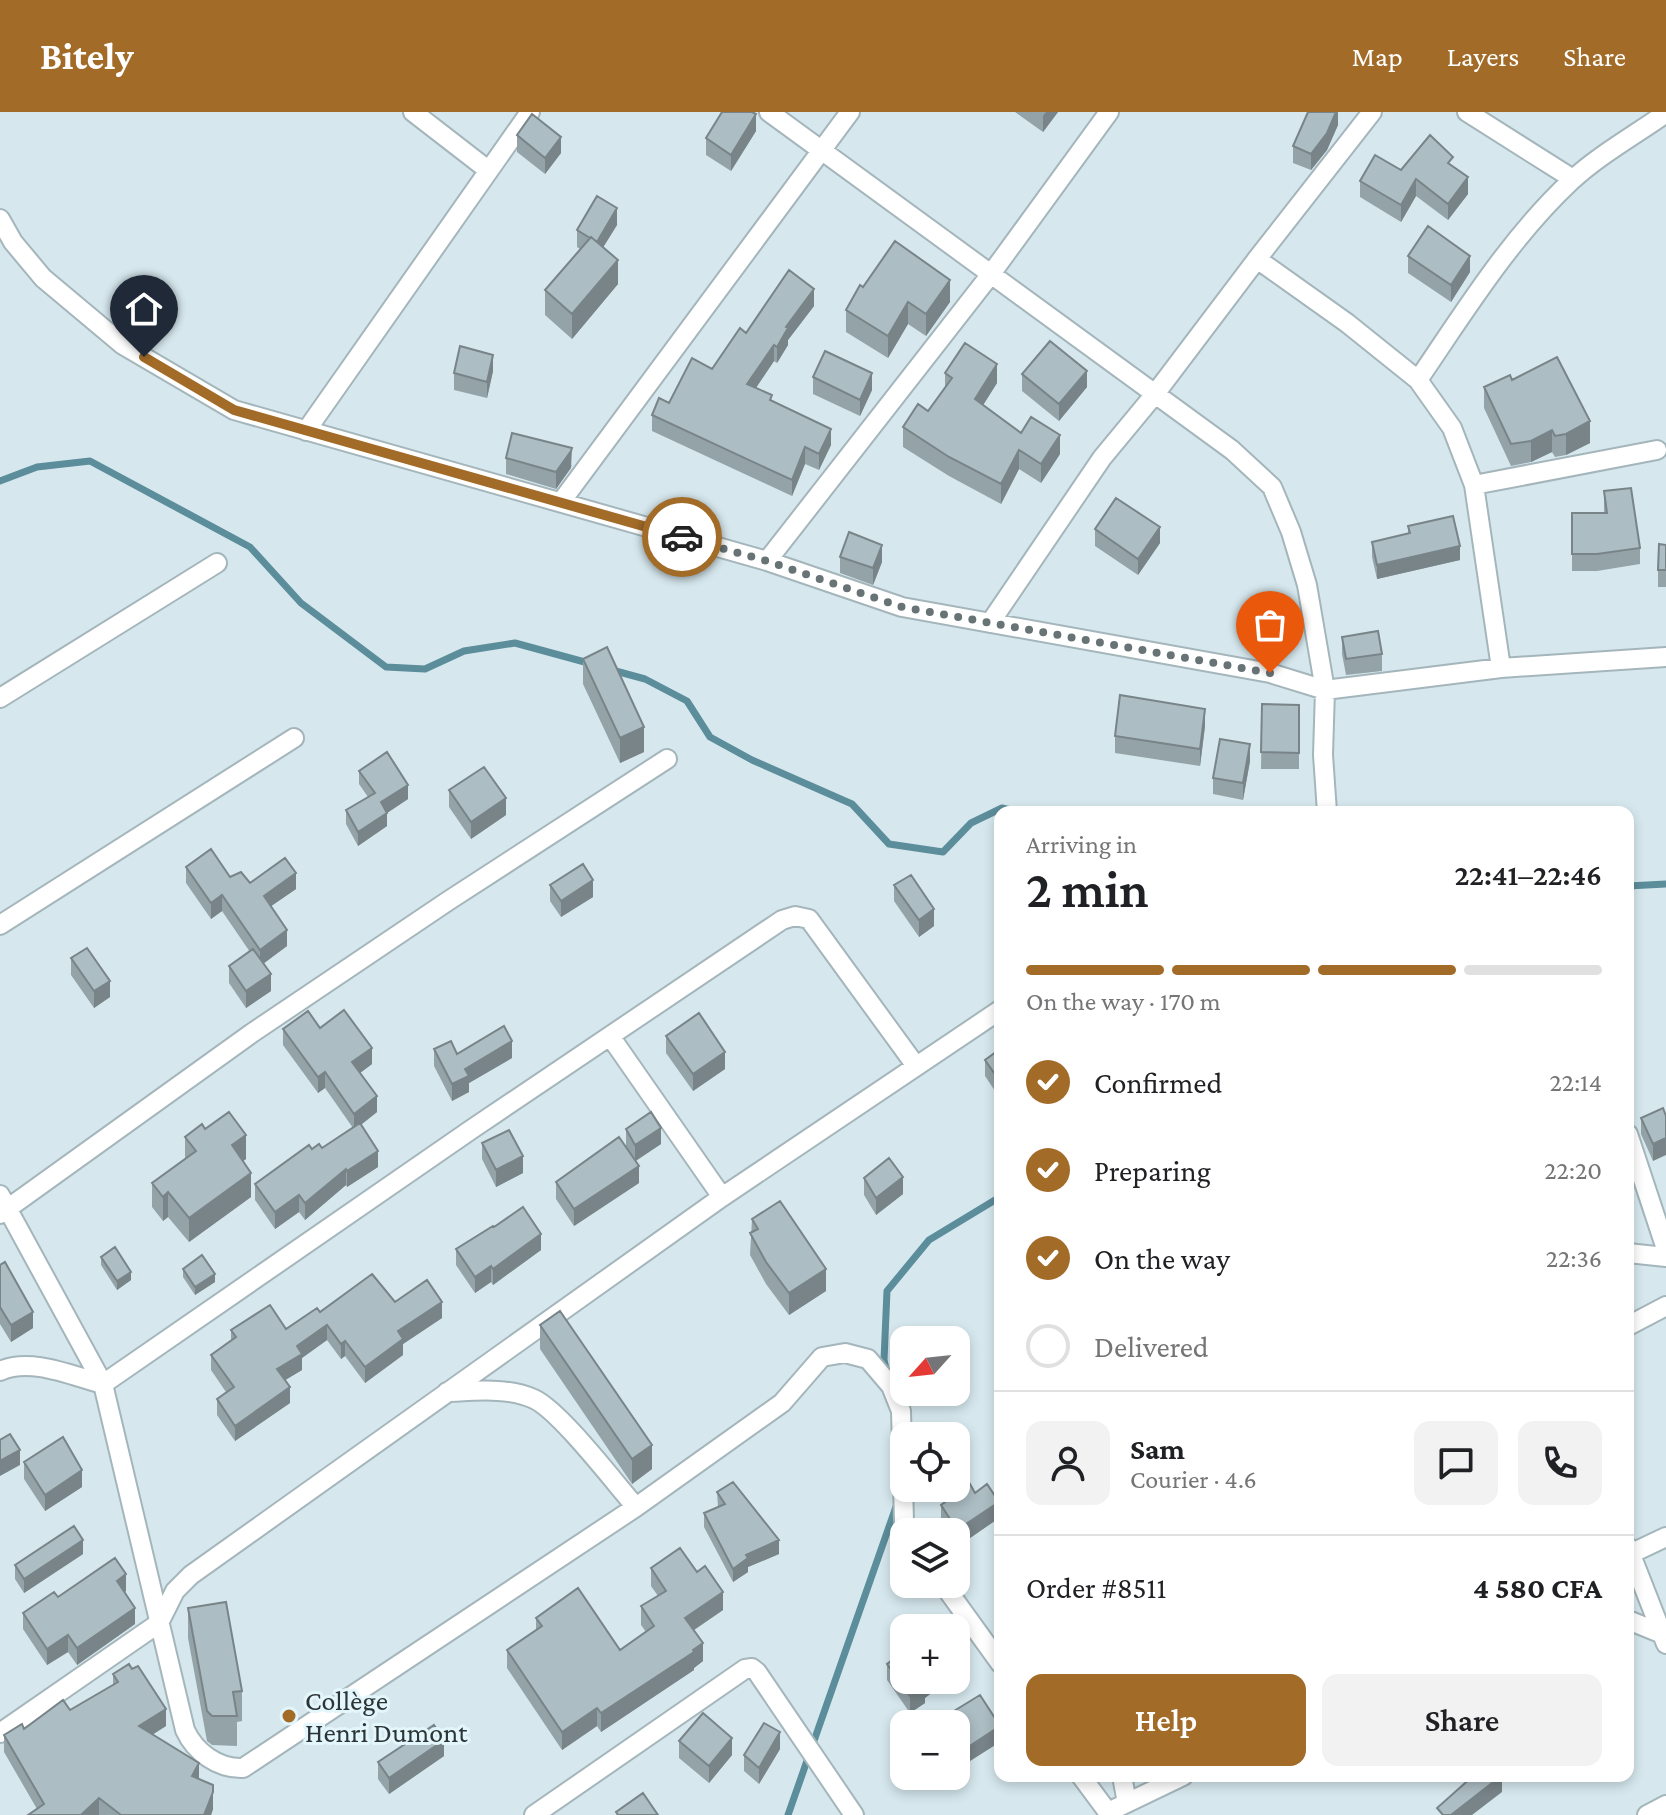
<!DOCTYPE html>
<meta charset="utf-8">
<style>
:root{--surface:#fff;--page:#f2f2f2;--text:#202124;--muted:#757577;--line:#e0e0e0;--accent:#a26b27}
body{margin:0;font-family:"Crimson Pro",serif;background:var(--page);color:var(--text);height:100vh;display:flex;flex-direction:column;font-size:30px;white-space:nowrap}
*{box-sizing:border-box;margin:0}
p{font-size:26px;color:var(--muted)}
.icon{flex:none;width:44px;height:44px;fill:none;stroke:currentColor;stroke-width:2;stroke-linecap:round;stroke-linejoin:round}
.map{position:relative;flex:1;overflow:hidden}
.sheet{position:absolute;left:994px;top:694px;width:640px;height:976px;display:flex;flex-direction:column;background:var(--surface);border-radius:16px;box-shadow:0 4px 12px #0003}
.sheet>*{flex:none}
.needle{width:52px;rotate:243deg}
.fabs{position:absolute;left:890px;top:1214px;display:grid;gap:16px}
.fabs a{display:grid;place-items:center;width:80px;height:80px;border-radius:16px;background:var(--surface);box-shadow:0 4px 12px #0003;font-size:40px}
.pin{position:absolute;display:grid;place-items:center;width:68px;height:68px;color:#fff;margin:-82px -34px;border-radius:50% 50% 50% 0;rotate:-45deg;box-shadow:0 0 8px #0007}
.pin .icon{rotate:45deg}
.courier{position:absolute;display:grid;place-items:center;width:80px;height:80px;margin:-40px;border:6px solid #a26b27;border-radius:50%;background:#fff;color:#222;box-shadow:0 2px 10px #0007}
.head em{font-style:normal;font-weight:600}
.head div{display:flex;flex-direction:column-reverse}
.head{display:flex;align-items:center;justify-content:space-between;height:136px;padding:0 32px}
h1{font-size:52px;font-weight:600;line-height:60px}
.bar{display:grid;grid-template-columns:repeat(4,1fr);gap:12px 8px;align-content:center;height:96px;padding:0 32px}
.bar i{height:10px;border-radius:6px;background:var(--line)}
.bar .selected{background:var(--accent)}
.bar p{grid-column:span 4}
.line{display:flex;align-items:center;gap:20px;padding:0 32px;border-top:2px solid var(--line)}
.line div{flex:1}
.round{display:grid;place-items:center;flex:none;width:84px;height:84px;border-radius:16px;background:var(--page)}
ol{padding:0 32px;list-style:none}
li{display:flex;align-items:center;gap:24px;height:88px}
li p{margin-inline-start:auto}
li .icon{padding:8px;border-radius:50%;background:var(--accent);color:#fff;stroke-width:4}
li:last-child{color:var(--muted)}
li i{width:44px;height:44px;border:4px solid var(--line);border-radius:50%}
.cta{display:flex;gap:16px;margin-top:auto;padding:16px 32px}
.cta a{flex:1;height:92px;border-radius:16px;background:var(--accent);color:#fff;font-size:32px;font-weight:600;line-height:92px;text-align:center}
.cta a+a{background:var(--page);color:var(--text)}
header{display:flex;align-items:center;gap:48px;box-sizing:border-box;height:112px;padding:0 40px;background:var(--accent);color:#fff}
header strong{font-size:38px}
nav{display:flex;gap:44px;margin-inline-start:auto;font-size:28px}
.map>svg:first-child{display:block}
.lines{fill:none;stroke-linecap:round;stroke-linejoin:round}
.stream{stroke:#5c8d9b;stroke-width:7}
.minor-casing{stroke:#a4b6bb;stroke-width:22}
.minor{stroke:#fff;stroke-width:18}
.wall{fill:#94a3a8}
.shaded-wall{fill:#788488}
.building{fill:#acbdc3;stroke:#788488;stroke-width:2}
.done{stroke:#687376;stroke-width:8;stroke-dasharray:0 14.4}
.route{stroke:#a26b27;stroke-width:10}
.poi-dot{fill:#a26b27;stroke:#e3f6fb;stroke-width:3}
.labels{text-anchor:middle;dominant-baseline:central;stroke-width:6;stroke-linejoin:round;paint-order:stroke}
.poi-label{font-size:28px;fill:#2c3436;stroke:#e3f6fb;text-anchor:start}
</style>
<header>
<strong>Bitely</strong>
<nav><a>Map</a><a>Layers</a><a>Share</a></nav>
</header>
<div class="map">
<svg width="1666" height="1703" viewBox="0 0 1666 1703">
<rect width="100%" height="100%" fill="#d6e8ee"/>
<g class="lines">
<path class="stream" d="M0,369l37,-14 53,-6 160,86 51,56 85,64 39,2 39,-18 51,-8 77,21
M612,558l33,9 42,22 23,36 42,23 100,44 37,40 54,8 28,-29 31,-15 18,4
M1628,774l38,-2
M887,1261l-3,-13 3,-69 42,-51 71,-43
M788,1703l109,-311"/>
<g class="minor-casing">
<path id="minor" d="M413,0l75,58
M769,0l463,338 40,37 19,45 16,53 18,105 -2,65 4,57
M1467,0l106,67
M0,107l13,23 30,36 80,67 111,65 533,151 135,46 368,66 55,17 176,-22 165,-11
M1257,147l90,64 71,57 34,48 22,57 27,183
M1418,268c47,-69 92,-142 153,-199 28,-26 64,-46 95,-68
M306,319l224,-319
M1474,373l183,-35
M561,390l289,-390
M767,449l224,-287 118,-162
M990,511l112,-165 53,-64 102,-135 115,-147
M0,586l217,-135
M0,813l294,-187
M610,924l112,161
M1628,1022l38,115
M0,1083l103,189 82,346c10,22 33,39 58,38l393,-261 146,-104 40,-46 23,-4 23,6 23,27 10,25 3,110 4,11
M0,1102l252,-181 196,-132 219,-142
M1628,1141l38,4
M1628,1214l38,-20
M0,1259c31,-14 72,5 103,13l369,-255 310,-209 13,-4 14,3 107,147
M447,1280c28,-1 60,-5 87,7 26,12 80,83 102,108
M1628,1435l38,97
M1628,1443l38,-18
M943,1472l57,79
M1628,1508l32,13
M0,1621l159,-110 16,-32 16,-16 531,-378 278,-187
M1081,1664l29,39
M1122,1664l5,27
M1108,1700l75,-36
M534,1703l211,-146 7,-1 5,4 97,143
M1647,1703l19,-10"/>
</g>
<use href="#minor" class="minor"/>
</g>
<path class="wall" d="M1015,0h43l-15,20z
M1338,0v13l-11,25 -16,20 -18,-7v-17z
M756,19l-25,40 -25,-16v-17z
M517,23l44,18 -16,21 -28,-22z
M1453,54l15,28 -20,26 -32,-24 -15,26 -41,-25v-16l41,-11z
M617,113l-14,22 15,37 -46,55 -27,-24v-25l35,-41 -3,-2v-17z
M1408,144l62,16 -19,30 -43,-29z
M863,175l87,15 -24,34 -18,-12 -20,34 -42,-26v-22z
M814,194l-26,34v5l-11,18 -3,-2 -18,27 75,57 -12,25 -14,-6 -13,32 -140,-65v-16l17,-12 43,-34 34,-36z
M493,259l-6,27 -33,-8v-17z
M945,261l52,10 -14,22 38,28 39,21 -19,29 -22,-14 -18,35 -52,-28 -46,-29v-20l25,-16 17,-24z
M1022,262l65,13 -28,34 -37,-30z
M813,265l59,13 -12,26 -47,-22z
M1512,268l78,63 -24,12 -11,2 -3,-5 -21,10 -20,4 -27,-58v-21z
M506,346l66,7 -16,24 -50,-15z
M1604,379l36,57v16l-43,7h-25v-58h32z
M1408,414l52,34 -83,19 -5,-22v-15l36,-8z
M1095,417l65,14 -22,32 -43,-29z
M1666,433v42h-8v-17z
M840,445l42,5 -9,23 -33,-12z
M1342,525l40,17v17l-36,4 -4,-21z
M583,547l61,93 -24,11 -37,-79z
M1262,592l37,1v64h-38z
M1205,614l-5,40 -85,-13v-17z
M1250,649l-7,39 -30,-6v-16z
M359,659l49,28 -21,14v13l-29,20 -12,-22v-14l22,-13 -9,-13z
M449,678l57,25 -35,24 -22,-32z
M186,755l64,16 46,6 -25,17 16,40 -24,18 8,27 -25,17 -17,-25v-17l21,-14 -28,-41 -11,8 -25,-36z
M550,773l43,12 -32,20 -11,-16z
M894,773l40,41 -15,11 -25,-36z
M71,846l39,39 -16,11 -23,-33z
M320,916l52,36 -12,9 17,39 -16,13 17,42 -31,20 -1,-2 -41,35 -6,-8 -24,17 -20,-29v-16l67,-36 31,-20 -28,-40 -7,5 -35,-48v-16z
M666,924l59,33 -32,22 -27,-38z
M434,937l23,5 55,4 -43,25v9l-17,9 -18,-35z
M1000,937l-1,48 -14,-21v-16z
M1663,996l-10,53 -12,-27v-16z
M205,1017l41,30 -3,2 8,36 -62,45 -21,-25 -5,4 -11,-14v-24l33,-24v-22z
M626,1017l35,15 -25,17 3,22 -65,43 -18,-27v-17l70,-37z
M482,1031l41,30 -27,14 -14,-28z
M864,1066l39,16 -27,21 -12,-20z
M752,1107l74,72 -37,24 -23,-31 -16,-29z
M494,1115l47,23 -48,35 -2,-3 -16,11 -19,-28v-16z
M101,1145l30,23 -14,10 -16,-25z
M0,1153l33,63 -22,14 -11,-18z
M183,1157l32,13 -20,13 -12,-18z
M395,1190l47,16 -39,26v11l-38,28 -20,-27 -4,3 -14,-19 -25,18v12l-17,10 5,23 -55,38 -18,-26v-16l9,-7 -15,-22v-15l20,-14v-11l55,-1 34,-17z
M540,1213l112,144 -20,15 -92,-135z
M24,1350l58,25 -37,24 -21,-32z
M717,1380l62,62 -31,13v5l-15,10 -29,-55v-14l14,-6z
M975,1381l24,25 -42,29 -1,-15h-9l-6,-10v-17z
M83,1442l-59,39 -9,-14v-14z
M651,1456l72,42 -29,20 9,31 -9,7v2l-93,62 -4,-6 -35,24 -55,-82v-18l29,-19v-13l84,32 26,-18 -5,-7v-19l17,-10 -7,-10z
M126,1479l-1,1 10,32 -58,41 -9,-13 -21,13 -24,-36v-16l35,-16z
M188,1496l54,83v30l-5,1v24l-25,-1 -5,-4 -19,-103z
M887,1552l17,16h44l-23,18v5l-15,10 -23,-33z
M113,1562l53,52 -14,9 47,44 14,30 -2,6h-183l9,-6 -33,-57v-17l20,-6 46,-19 43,-25z
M679,1629l53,14 -23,28 -30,-25z
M780,1637l-21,35 -15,-13v-16z
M444,1644l-55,38 -11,-15v-17z"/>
<path class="shaded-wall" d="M1046,0h12l-15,20v-16z
M1336,0h2v13l-11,25 -16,20v-16z
M756,2v17l-25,40v-16z
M561,25v16l-16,21v-16z
M1468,65v17l-20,26v-16z
M1416,67v17l-15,26v-17z
M617,96v17l-21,34v-16z
M1470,144v16l-19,30v-17z
M618,148v24l-46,55v-25z
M950,168v22l-24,34v-22z
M814,177v17l-26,34v5l-11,18v-16l9,-20z
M908,190v22l-20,34v-22z
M774,233v16l-27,40v-17z
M493,243v16l-6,27v-16z
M997,252v19l-22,35v-19z
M1087,259v16l-28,34v-17z
M872,261v17l-12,26v-16z
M1590,309v22l-24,12v-21z
M831,317v16l-12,25v-16z
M1552,318v22l-21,10v-21z
M1060,323v19l-19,29v-19z
M805,335v17l-13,32v-16z
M572,336l-1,20 -15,21v-17z
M1019,338v19l-18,35v-20z
M1160,415v16l-22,32v-16z
M882,433v17l-9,23v-17z
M1460,434v14l-83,19v-14z
M1205,597v17l-5,40v-17z
M644,615v25l-24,11v-25z
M1250,632v17l-7,39v-17z
M408,673v14l-21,14v13l-29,20v-14l23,-30z
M506,686v17l-35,24v-17z
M296,761v16l-32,22v-15z
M593,768v17l-32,20v-16z
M222,783v16l-11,8v-16z
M934,797v17l-15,11v-17z
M287,818v16l-27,20v-16z
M271,862v17l-25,17v-17z
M110,869v16l-16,11v-17z
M512,929v17l-43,25v9l-17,9v-17l13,-15z
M372,936v16l-20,15v-17z
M725,940v17l-32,22v-17z
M325,960v16l-7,5v-16z
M1000,967v17l-1,1v-17z
M377,984v16l-23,18v-16z
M661,1016v16l-26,17v-16z
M246,1023v24l-14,10v-24z
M1666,1026v17l-13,6v-17z
M378,1039v16l-31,20v-16z
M523,1044v17l-27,14v-17z
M639,1054v17l-65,43v-17z
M346,1057v16l-41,35v-17z
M251,1061v24l-62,45v-24z
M903,1065v17l-27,21v-17z
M168,1080v25l-5,4v-24z
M299,1083v17l-24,17v-17z
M541,1122v16l-48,35v-16z
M491,1154v16l-16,11v-16z
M826,1157v22l-37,24v-22z
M131,1160v8l-14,10v-9z
M215,1162v8l-20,13v-8z
M442,1190v16l-39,26v11l-38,28v-16l33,-36z
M33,1200v16l-22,14v-17z
M327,1213v15l-25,18v12l-25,15v-16l20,-23z
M345,1229v15l-4,3v-15z
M290,1275v16l-55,38v-15z
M652,1333v24l-20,15v-25z
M20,1338v15l-20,11v-15z
M82,1358v17l-37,24v-16z
M999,1390v16l-42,29v-17z
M83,1428v14l-59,39v-14z
M779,1428v14l-31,13v5l-15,10v-13l13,-14z
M126,1462v17l-9,7v-17z
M723,1480v18l-38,26v-18z
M135,1496v16l-58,41v-17z
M68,1523v17l-21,13v-16z
M703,1531v18l-9,7v2l-93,62v-19z
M926,1568h22l-23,18v5l-15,10v-17z
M597,1596v18l-35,24v-18z
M166,1597v17l-27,17v-17z
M1000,1614v16l-44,28v-15z
M780,1620v17l-21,35v-16z
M732,1626v17l-23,28v-17z
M444,1628v16l-55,38v-16z
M199,1651v17l-7,-4z
M1502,1664v16l-30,23h-21z
M213,1680v17l-2,6h-7z
M99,1686v17h-18z"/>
<path class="building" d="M722,0h30l4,2 -25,41 -25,-17z
M1308,0h28l-9,21 -16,21 -18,-8z
M532,2l29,23 -16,21 -28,-23z
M1430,23l23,22 -5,6 20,14 -20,27 -32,-25 -15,26 -41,-24 15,-26 26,15z
M597,84l20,12 -20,34 -6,-5 -1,1 -13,-8z
M1428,114l42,30 -19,29 -43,-29z
M591,125l27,23 -46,54 -27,-24z
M895,129l55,39 -24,34 -18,-12 -20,34 -42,-26 14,-25 3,2z
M789,158l25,19 -28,38 2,1 -11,19 -3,-2 -27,39 25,11 -2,5 61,29 -12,25 -14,-7 -13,33 -140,-65 7,-17 10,5 23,-45 20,11 28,-41 6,5z
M1050,229l37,30 -28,33 -37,-30z
M965,231l32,21 -22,35 46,34 10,-16 29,18 -19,29 -22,-14 -18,34 -52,-27 -46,-30 15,-23 10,7 24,-33 -7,-5z
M460,234l33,9 -6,27 -33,-9z
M825,239l47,22 -12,27 -47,-23z
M1557,245l33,64 -24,13 -11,2 -3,-6 -21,11 -20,3 -27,-57 26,-12 2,5z
M512,321l60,15 -1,3 -15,21 -50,-14z
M1631,376l9,60 -43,6h-25v-41h35l-3,-22z
M1116,386l44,29 -22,32 -43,-30z
M1453,404l7,30 -83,19 -5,-23 38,-9 -2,-7z
M849,420l33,13 -9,23 -33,-11z
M1659,432l7,1v25h-8z
M1378,519l4,23 -36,5 -4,-22z
M607,535l37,80 -24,11 -37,-79z
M1120,583l85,14 -5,40 -85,-13z
M1262,592l37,1v48l-38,-1z
M1220,627l30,5 -7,39 -30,-5z
M387,640l21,33 -27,17 6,11 -29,19 -12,-22 29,-17 -16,-22z
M484,655l22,31 -35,24 -22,-32z
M211,737l19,28 11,-5 9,11 35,-25 11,15 -32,23 23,34 -27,20 -38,-55 -11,8 -25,-36z
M583,752l10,16 -32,21 -11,-16z
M911,763l23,34 -15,11 -25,-35z
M87,836l23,33 -16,10 -23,-33z
M253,837l18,25 -25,17 -17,-25z
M344,898l28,38 -20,14 25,34 -23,18 -29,-42 -7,5 -35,-48 25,-18 12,17z
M699,901l26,39 -32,22 -27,-38z
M504,914l8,15 -47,28 4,7 -17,8 -18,-35 17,-8 6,13z
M1000,937v30l-1,1 -14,-20z
M1663,996l3,8v22l-13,6 -12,-26z
M229,1000l17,23 -14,10 19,28 -62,45 -21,-26 -5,5 -11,-14 44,-32 -11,-14 17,-13 3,5z
M651,1000l10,16 -26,17 -9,-16z
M360,1011l18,28 -31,20 -1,-2 -41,34 -6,-8 -24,17 -20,-28 54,-39 3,4 7,-5 3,4z
M509,1018l14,26 -27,14 -14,-27z
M619,1025l20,29 -65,43 -18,-27z
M889,1046l14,19 -27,21 -12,-20z
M780,1089l46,68 -37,24 -23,-31 -16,-29 8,-4 -6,-10z
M523,1095l18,27 -48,35 -2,-3 -16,11 -19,-28 37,-23 1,1z
M115,1135l16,25 -14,9 -16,-24z
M202,1143l13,19 -20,13 -12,-18z
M5,1150l28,50 -22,13 -11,-18v-42z
M372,1162l23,28 32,-22 15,22 -44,29 5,8 -38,28 -20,-26 -4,3 -14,-19 -30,21 5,8 -25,15 13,18 -55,39 -18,-27 17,-12 -23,-32 25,-18 -5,-7 39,-25 16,24 31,-21 3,4z
M560,1199l92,134 -20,14 -92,-134z
M10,1322l10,16 -20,11v-21z
M63,1325l19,33 -37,25 -21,-33z
M733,1370l46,58 -33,15 2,3 -15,11 -29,-56 21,-9 -8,-12z
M970,1372l5,9 12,-9 12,18 -42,28 -16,-25z
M74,1414l9,14 -59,39 -9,-14z
M680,1436l17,24 8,-6 18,26 -38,26 18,25 -10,7 1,2 -93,61 -4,-5 -35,24 -55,-82 35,-24 -6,-8 42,-30 42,62 34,-24 -13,-20 25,-15 -15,-23z
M115,1446l11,16 -9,7 18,27 -58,40 -9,-13 -21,14 -24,-36 31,-21 4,5z
M226,1490l16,89 -9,1 4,24h-25l-5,-5 -19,-103z
M904,1539v29h22l-4,3 3,3 -15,10 -23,-32z
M129,1552l3,5 6,-3 28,43 -27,17 60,37 -7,13 21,9v7l-9,23h-83l-22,-17 -18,17h-53l16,-11 -40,-69 18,-11 2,5 39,-29 7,10 48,-28 -5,-8z
M980,1583l20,31 -44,29v-31h-11l-4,-5z
M703,1601l29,25 -23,28 -30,-25z
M764,1611l16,9 -21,36 -15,-13z
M434,1613l10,15 -55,38 -11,-16z
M1473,1664h28l-50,39h-8l-6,-7z
M643,1681l15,22h-40l-2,-3z"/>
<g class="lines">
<path class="done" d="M682,425l85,24 135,46 368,66"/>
<path class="route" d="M144,245l90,53 448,127"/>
</g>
<circle class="poi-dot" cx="289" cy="1604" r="8"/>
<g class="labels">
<g class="poi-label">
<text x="305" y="1588">Collège<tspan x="305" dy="32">Henri Dumont</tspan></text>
</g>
</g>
</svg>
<div class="fabs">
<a><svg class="needle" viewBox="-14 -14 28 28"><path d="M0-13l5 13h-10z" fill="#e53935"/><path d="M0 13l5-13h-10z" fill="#757577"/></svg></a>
<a><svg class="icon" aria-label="locate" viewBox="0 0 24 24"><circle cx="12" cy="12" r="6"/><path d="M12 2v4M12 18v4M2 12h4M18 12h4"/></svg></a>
<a><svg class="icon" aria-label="layers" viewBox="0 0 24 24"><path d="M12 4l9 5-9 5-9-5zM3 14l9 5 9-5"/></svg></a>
<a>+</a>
<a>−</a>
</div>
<div class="pin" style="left:1270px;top:561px;background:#ea580c"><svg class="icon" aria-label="bag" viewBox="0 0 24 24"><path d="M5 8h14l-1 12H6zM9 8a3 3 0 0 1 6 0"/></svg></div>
<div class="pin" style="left:144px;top:245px;background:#1f2937"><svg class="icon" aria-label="home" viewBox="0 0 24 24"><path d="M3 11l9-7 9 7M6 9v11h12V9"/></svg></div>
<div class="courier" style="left:682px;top:425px"><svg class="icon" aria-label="car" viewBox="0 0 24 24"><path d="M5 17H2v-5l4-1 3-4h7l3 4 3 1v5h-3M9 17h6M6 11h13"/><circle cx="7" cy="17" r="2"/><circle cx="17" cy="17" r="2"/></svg></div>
<section class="sheet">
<div class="head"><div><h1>2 min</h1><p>Arriving in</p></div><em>22:41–22:46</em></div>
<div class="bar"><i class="selected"></i><i class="selected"></i><i class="selected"></i><i></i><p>On the way · 170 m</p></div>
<ol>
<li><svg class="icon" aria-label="check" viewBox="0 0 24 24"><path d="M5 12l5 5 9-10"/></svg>Confirmed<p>22:14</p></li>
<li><svg class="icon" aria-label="check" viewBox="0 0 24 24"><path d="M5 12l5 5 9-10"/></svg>Preparing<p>22:20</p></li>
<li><svg class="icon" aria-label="check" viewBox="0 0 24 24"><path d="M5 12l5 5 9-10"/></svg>On the way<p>22:36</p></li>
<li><i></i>Delivered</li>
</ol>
<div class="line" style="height:144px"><a class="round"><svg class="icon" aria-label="person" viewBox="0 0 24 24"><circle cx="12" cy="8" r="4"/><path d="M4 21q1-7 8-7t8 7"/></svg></a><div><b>Sam</b><p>Courier · 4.6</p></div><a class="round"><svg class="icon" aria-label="chat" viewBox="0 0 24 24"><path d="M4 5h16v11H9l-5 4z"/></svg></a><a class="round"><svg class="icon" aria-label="phone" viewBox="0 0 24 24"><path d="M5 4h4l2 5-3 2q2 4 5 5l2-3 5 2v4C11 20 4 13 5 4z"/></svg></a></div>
<div class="line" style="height:104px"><div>Order #8511</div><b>4 580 CFA</b></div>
<div class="cta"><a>Help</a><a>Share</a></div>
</section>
</div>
